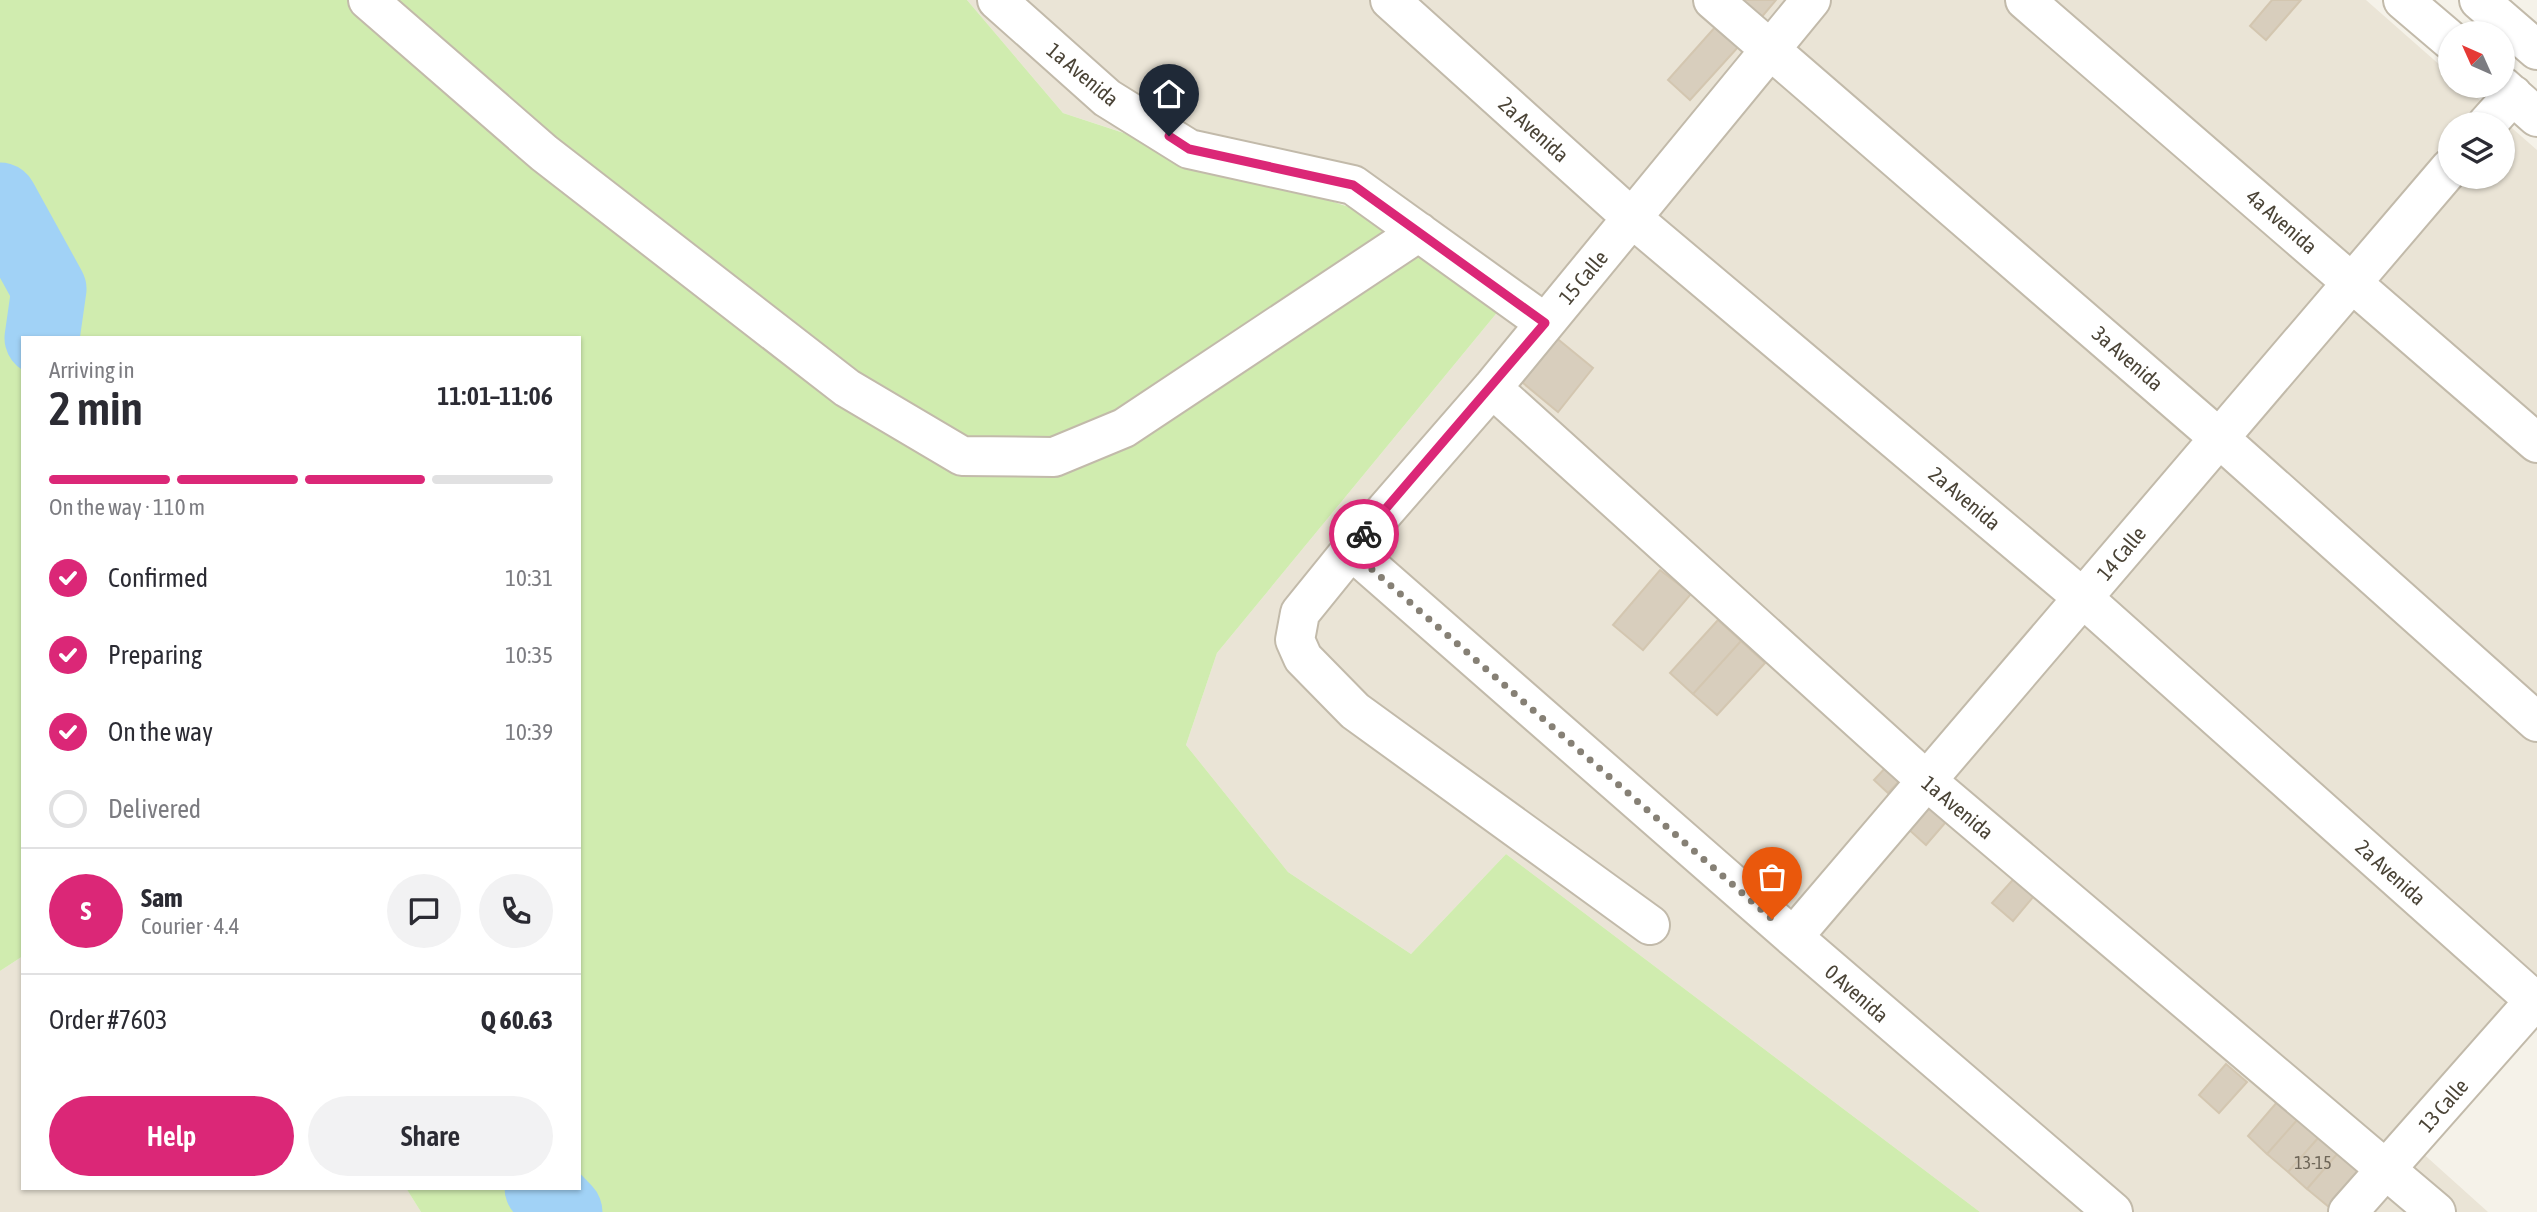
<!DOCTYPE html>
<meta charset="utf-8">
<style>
:root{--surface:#fff;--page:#f2f2f3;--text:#2b2b33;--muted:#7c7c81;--line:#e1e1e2;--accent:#db2777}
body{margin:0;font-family:"Asap Condensed",sans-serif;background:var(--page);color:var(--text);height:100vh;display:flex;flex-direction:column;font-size:26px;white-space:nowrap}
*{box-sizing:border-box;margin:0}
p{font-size:23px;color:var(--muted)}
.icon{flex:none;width:38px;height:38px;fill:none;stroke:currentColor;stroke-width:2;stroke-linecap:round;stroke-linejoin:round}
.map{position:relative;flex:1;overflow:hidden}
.details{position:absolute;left:21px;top:336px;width:560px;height:854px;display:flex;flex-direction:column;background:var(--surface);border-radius:0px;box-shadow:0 2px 5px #0004}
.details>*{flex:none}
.needle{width:46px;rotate:315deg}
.controls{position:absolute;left:2438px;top:21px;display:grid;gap:14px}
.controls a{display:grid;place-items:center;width:77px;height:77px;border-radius:50%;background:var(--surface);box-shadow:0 2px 5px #0004;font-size:35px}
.pin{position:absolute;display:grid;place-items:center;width:60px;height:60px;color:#fff;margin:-72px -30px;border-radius:50% 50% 50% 0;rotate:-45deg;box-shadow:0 0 7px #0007}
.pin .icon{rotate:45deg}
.courier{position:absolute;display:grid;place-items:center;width:70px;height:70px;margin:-35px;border:5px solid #db2777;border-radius:50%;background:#fff;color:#222;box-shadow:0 2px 9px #0007}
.overview em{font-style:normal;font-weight:600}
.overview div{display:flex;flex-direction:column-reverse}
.overview{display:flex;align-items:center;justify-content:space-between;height:119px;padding:0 28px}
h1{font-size:46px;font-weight:600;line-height:52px}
.bar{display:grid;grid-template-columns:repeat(4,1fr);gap:10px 7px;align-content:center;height:84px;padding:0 28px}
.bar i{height:9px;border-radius:5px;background:var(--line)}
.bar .active{background:var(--accent)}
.bar p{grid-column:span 4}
.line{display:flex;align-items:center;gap:18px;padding:0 28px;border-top:2px solid var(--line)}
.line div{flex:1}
.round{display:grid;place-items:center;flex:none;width:74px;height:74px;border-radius:37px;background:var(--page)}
ol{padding:0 28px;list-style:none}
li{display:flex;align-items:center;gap:21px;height:77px}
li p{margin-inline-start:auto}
li .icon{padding:7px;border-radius:50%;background:var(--accent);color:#fff;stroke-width:4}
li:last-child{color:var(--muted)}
li i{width:38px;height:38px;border:4px solid var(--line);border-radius:50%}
.action{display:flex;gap:14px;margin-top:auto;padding:14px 28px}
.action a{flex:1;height:80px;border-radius:42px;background:var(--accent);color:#fff;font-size:28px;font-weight:600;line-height:80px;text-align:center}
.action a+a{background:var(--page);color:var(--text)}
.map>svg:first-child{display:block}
.residential{fill:#eae4d6;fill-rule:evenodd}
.green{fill:#d0ecaf}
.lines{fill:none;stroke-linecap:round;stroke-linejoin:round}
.river{stroke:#a1d2f6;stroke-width:75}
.building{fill:#d8cebd;stroke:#d3c6b0;stroke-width:2}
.minor-casing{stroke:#c2baaa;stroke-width:42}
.minor{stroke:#fff;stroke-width:38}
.done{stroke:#868075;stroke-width:7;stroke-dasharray:0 12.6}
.route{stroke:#db2777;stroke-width:9}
.labels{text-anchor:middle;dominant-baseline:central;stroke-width:7;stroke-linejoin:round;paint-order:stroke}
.number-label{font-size:18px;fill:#6e6658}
.street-label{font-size:21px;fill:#4a4336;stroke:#fff}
</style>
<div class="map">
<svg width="2537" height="1212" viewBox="0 0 2537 1212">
<rect width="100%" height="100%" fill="#f5f2e9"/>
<path class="residential" d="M967,0h1399l84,74v12h14l73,64v837l-128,154 79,71h-508l-474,-358 -95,100 -123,-82 -102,-127 31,-92 283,-344 -148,-102 -289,-94zM2450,124h52v53h-52z
M23,956v232h383l15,24h-421v-241z"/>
<path class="green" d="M0,0h967l96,113 289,95 148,101 -283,344 -31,92 102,127 123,82 95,-100 474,358h-1559l-15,-24h173v-850h-556v618l-23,15z"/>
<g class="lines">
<path class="river" d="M0,200l49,89 -7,49
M542,1188l23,24"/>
</g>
<path class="building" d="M1738,0h38l-16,19z
M2272,0h29l-35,40 -16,-14z
M1717,25l22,21 -49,54 -22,-20z
M1554,336l39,32 -35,44 -35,-29 7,-17z
M1660,570l31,24 -48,56 -30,-25z
M1718,620l23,21 -48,53 -23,-21z
M1741,641l24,22 -48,52 -24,-21z
M1889,764l14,13 -15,16 -14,-13z
M1930,798l21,18 -25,29 -20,-18z
M2019,873l20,17 -26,31 -21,-18z
M2226,1064l21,18 -28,31 -20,-18z
M2278,1101l20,18 -31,35 -19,-18z
M2298,1119l21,18 -31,35 -21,-18z
M2319,1137l19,16 -31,36 -19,-17z
M2338,1153l22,19 -31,35 -22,-18z"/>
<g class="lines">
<g class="minor-casing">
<path id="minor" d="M368,0l176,153 303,235 115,68 92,1 70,-29 295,-196
M997,0l110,98 82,51 164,36 192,138
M1390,0l242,218 451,380 452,403
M1713,0l506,438 318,284
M2025,0l512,443
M2403,0l47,40
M2479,0l58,50
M2502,86l35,31
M2487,124l26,-29
M1492,388l435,393 509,431
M1351,550l442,387 320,275
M1650,925l-295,-214 -52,-53 -8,-18 5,-27 51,-63 141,-162 319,-388
M1793,937l657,-769
M2348,1212l189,-214"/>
</g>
<use href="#minor" class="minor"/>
</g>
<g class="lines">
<path class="done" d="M1364,534l-14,16 422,369"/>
<path class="route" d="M1169,136l20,13 164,36 192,138 -181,211"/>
</g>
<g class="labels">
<g class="number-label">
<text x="2313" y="1162">13-15</text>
</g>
<g class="street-label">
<text transform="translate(1083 74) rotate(40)">1a Avenida</text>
<text transform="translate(1534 129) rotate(42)">2a Avenida</text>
<text transform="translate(2282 221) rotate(41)">4a Avenida</text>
<text transform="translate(1583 277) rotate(-50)">15 Calle</text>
<text transform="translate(2128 358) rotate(41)">3a Avenida</text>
<text transform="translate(1965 498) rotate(40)">2a Avenida</text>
<text transform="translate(2121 553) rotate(-50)">14 Calle</text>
<text transform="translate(1958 807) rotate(40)">1a Avenida</text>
<text transform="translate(2391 872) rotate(42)">2a Avenida</text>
<text transform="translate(1857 993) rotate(41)">0 Avenida</text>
<text transform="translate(2443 1105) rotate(-49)">13 Calle</text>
</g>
</g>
</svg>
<div class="controls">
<a><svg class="needle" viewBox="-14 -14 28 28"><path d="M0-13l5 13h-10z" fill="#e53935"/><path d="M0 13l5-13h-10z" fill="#7c7c81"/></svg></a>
<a><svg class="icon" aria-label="layers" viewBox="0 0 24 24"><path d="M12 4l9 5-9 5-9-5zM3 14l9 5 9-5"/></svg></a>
</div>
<div class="pin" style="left:1772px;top:919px;background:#ea580c"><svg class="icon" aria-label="bag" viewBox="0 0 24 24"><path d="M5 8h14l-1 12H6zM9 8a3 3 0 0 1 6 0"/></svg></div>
<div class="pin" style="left:1169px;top:136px;background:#1f2937"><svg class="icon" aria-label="home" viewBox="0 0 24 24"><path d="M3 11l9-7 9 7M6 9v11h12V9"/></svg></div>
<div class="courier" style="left:1364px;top:534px"><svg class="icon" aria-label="bike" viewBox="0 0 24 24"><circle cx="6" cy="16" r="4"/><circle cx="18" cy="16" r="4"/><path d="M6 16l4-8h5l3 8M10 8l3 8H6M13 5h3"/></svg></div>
<section class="details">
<div class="overview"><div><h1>2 min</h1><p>Arriving in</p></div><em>11:01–11:06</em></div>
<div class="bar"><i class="active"></i><i class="active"></i><i class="active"></i><i></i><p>On the way · 110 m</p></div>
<ol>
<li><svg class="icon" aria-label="check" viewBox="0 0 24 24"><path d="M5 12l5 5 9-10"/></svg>Confirmed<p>10:31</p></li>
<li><svg class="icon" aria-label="check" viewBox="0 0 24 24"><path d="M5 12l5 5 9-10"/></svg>Preparing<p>10:35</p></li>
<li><svg class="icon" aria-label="check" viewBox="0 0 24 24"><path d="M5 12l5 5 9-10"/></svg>On the way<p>10:39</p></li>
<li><i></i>Delivered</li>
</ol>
<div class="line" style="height:126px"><b class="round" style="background:var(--accent);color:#fff">S</b><div><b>Sam</b><p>Courier · 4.4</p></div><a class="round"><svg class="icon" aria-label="chat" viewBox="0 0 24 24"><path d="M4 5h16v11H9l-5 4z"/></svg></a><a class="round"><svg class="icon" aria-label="phone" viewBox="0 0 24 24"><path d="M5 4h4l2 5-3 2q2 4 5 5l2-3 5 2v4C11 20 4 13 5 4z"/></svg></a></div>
<div class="line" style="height:91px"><div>Order #7603</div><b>Q 60.63</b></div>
<div class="action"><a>Help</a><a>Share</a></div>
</section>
</div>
